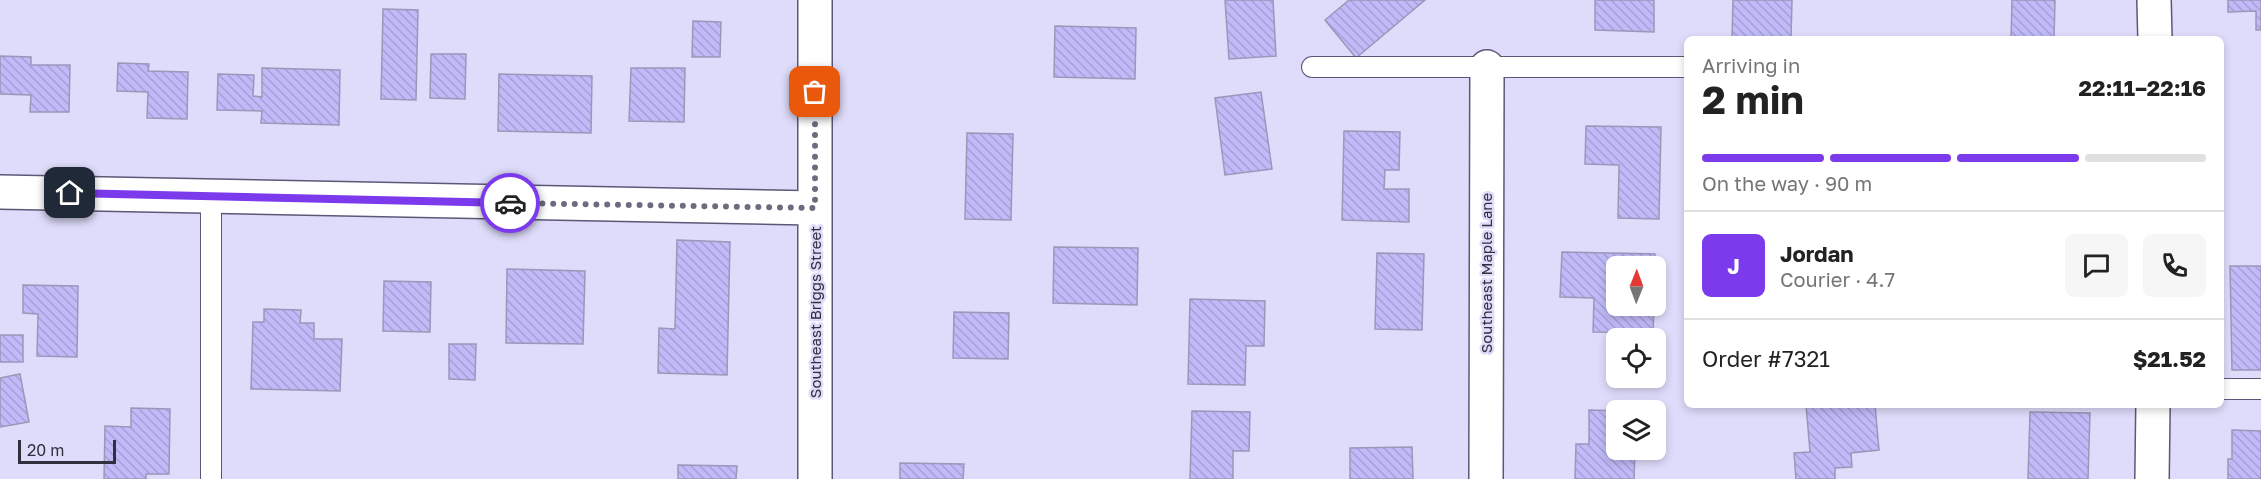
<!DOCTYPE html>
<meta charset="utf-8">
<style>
:root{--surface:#fff;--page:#f6f6f6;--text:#222;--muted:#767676;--line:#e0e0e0;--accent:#7c3aed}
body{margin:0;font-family:"Golos Text",sans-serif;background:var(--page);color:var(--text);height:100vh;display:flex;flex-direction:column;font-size:22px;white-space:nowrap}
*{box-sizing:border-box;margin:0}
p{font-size:20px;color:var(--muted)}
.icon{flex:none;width:33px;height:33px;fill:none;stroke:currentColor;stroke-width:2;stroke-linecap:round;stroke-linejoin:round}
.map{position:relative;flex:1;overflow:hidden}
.sheet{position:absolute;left:1684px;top:36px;width:540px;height:372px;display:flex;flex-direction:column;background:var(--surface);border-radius:9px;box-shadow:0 3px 9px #0003}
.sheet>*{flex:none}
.needle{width:39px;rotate:1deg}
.controls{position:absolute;left:1606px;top:256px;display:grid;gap:12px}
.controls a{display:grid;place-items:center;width:60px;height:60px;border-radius:9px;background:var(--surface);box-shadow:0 3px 9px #0003;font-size:30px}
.scale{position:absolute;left:18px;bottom:15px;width:98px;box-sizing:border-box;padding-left:6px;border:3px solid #302f3d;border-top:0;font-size:16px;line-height:21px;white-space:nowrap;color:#302f3d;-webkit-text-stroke:4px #dedcfa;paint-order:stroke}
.pin{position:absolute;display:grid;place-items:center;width:51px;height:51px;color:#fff;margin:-26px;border-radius:12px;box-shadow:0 3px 9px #0006}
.courier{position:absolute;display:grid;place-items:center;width:60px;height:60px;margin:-30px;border:4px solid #7c3aed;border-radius:50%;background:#fff;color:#222;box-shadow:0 2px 8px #0007}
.summary em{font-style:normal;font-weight:700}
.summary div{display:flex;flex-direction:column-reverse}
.summary{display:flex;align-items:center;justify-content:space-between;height:102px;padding:0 18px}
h1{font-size:39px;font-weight:700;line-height:45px}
.bar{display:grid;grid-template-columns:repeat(4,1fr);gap:9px 6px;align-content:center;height:72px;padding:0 18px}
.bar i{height:8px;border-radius:4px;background:var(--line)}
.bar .active{background:var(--accent)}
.bar p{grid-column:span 4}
.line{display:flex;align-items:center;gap:15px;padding:0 18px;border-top:2px solid var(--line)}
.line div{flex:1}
.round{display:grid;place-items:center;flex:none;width:63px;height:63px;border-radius:9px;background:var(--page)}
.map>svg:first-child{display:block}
.building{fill:url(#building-back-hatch);stroke:#9a97b9;stroke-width:1.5}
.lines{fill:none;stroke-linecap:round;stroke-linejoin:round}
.service-casing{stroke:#5b5877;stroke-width:22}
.minor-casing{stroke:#5b5877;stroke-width:36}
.service{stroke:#fff;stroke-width:20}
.minor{stroke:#fff;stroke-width:33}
.done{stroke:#6d6c7f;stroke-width:6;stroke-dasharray:0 10.8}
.route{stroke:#7c3aed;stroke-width:8}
.labels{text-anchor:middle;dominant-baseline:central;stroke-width:5;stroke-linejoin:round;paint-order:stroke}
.street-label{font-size:15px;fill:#302f3d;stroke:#dedcfa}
</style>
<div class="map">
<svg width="2261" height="479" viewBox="0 0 2261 479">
<defs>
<pattern id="building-back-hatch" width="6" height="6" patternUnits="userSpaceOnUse" patternTransform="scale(1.5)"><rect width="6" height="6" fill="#c0baf8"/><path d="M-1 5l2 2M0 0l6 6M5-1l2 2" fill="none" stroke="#a5a0d6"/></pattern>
</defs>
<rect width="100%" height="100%" fill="#dedcfa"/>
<path class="building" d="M1225,0h48l3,56 -47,3z
M1349,0h76l-69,58 -31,-38z
M1595,0h59v32l-59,-2z
M1733,0h59l-1,39h-59z
M2012,0h43l-1,39h-43z
M2228,0h33v30h-5v-19l-28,1z
M383,9l35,1 -2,90 -35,-1z
M693,21l28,1 -1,35h-28z
M1055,26l81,2 -1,51 -81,-2z
M431,54h35l-1,45 -35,-1z
M0,56l31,1v8h39l-1,47h-39l1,-17 -31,-1z
M118,63l31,1 -1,7 40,1 -1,47 -40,-1 1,-26 -31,-1z
M262,68l78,2 -1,55 -78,-2 1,-12 -45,-1 1,-36 36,1 -1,21 9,1z
M631,68h54l-1,54 -55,-1z
M499,74l93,2 -1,57 -93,-2z
M1261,92l11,77 -47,6 -10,-77z
M1586,126l75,1 -2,92 -41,-1 1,-53 -34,-1z
M1344,131l56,1 -1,38h-14l-1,19h25v33l-67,-2z
M967,133l46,1 -2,86 -46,-1z
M677,240l53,2 -3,133 -69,-2 1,-45 16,1z
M1054,247l84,1 -1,57 -84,-2z
M1562,252l93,2 -1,13h-37v39h37l-1,27 -60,-1 1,-34 -34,-1z
M1377,253l47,1 -2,76 -47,-1z
M2230,266h31v104h-29z
M507,269l78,2 -2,73 -77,-1z
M384,281l47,1 -1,50 -47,-1z
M23,285l55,1 -1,71 -40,-1 1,-42 -15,-1z
M1190,299l75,2 -1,45h-18l-1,39 -57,-1z
M264,309l37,1 -1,13h14v16h28l-2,52 -89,-2 2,-67h11z
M954,312l55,1 -1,46 -55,-1z
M0,335h23v27h-23z
M449,344h27l-1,36 -26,-1z
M20,374l9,48 -29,5v-49z
M1806,405h69l4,45 -28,3 1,14 -17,1v11h-39l-2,-26 16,-1z
M131,408l39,1 -1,65h-23v5h-42l1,-53 26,1z
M1589,410l33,1h-5v39h18l-1,29h-59l1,-35h13z
M1192,411l58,1 -1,39h-16v28h-43z
M2030,412l60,1 -2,66h-60z
M2232,430l29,1v48h-33v-20h4z
M1412,447l1,32h-63v-31z
M900,463l64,1 -1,15h-63z
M678,465l59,1 -1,13h-58z"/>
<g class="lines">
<g class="service-casing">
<path id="service" d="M1312,67h375
M2222,389h39
M211,479v-285"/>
</g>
<g class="minor-casing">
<path id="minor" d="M2154,0l1,39
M0,192l815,16
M815,479v-479
M1486,479l1,-412
M2152,479l1,-74"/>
</g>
<use href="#service" class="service"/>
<use href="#minor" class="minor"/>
</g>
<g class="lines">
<path class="done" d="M510,203l305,5v-116"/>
<path class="route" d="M70,193l440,10"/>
</g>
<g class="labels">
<g class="street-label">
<text transform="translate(1486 273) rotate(-90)">Southeast Maple Lane</text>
<text transform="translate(815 312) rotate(-90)">Southeast Briggs Street</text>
</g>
</g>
</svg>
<div class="controls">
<a><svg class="needle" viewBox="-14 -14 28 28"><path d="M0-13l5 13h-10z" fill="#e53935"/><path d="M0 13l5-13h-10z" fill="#767676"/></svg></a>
<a><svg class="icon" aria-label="locate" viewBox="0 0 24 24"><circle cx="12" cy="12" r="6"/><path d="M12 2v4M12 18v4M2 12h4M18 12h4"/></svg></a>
<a><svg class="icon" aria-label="layers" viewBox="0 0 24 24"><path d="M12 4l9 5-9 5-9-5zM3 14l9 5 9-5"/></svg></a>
</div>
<div class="scale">20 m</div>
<div class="pin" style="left:815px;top:92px;background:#ea580c"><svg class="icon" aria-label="bag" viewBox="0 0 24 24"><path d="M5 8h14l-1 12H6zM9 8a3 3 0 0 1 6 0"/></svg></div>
<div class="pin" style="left:70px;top:193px;background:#1f2937"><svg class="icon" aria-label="home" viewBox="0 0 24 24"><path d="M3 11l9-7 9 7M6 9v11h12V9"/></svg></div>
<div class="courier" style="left:510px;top:203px"><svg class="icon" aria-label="car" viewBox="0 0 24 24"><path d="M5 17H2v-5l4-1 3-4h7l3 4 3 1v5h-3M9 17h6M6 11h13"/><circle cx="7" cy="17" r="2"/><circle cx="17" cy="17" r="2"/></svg></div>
<section class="sheet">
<div class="summary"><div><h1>2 min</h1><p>Arriving in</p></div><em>22:11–22:16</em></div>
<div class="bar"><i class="active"></i><i class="active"></i><i class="active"></i><i></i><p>On the way · 90 m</p></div>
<div class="line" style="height:108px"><b class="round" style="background:var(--accent);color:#fff">J</b><div><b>Jordan</b><p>Courier · 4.7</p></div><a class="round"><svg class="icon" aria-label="chat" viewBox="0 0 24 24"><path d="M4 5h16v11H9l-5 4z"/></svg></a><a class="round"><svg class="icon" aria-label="phone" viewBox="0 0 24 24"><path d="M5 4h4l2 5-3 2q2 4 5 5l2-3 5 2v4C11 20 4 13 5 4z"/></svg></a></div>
<div class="line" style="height:78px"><div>Order #7321</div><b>$21.52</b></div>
</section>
</div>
